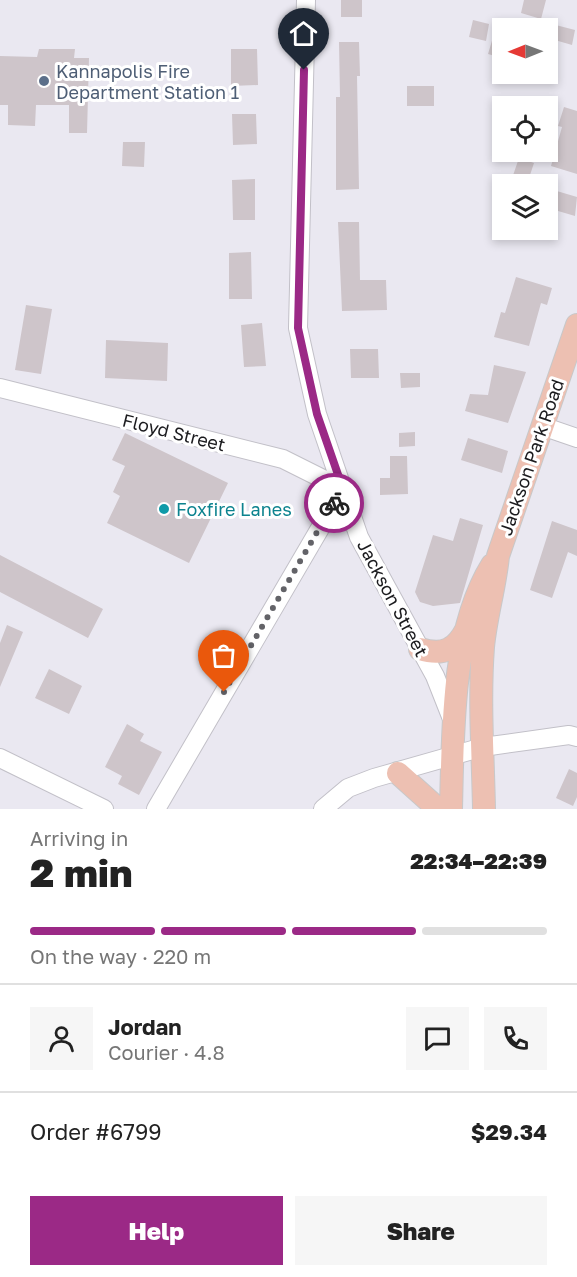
<!DOCTYPE html>
<meta charset="utf-8">
<style>
:root{--surface:#fff;--page:#f6f6f6;--text:#222;--muted:#767676;--line:#e0e0e0;--accent:#9b2986}
body{margin:0;font-family:"Golos Text",sans-serif;background:var(--page);color:var(--text);height:100vh;display:flex;flex-direction:column;font-size:22px;white-space:nowrap}
*{box-sizing:border-box;margin:0}
p{font-size:20px;color:var(--muted)}
.icon{flex:none;width:33px;height:33px;fill:none;stroke:currentColor;stroke-width:2;stroke-linecap:round;stroke-linejoin:round}
.map{position:relative;height:809px;overflow:hidden}
.details{display:flex;flex-direction:column;background:var(--surface);flex:1}
.details>*{flex:none}
.needle{width:39px;rotate:269deg}
.controls{position:absolute;left:492px;top:18px;display:grid;gap:12px}
.controls a{display:grid;place-items:center;width:66px;height:66px;border-radius:0px;background:var(--surface);box-shadow:0 3px 9px #0003;font-size:30px}
.pin{position:absolute;display:grid;place-items:center;width:51px;height:51px;color:#fff;margin:-62px -26px;border-radius:50% 50% 50% 0;rotate:-45deg;box-shadow:0 0 6px #0007}
.pin .icon{rotate:45deg}
.courier{position:absolute;display:grid;place-items:center;width:60px;height:60px;margin:-30px;border:4px solid #9b2986;border-radius:50%;background:#fff;color:#222;box-shadow:0 2px 8px #0007}
.summary em{font-style:normal;font-weight:800}
.summary div{display:flex;flex-direction:column-reverse}
.summary{display:flex;align-items:center;justify-content:space-between;height:102px;padding:0 30px}
h1{font-size:39px;font-weight:800;line-height:45px}
.bar{display:grid;grid-template-columns:repeat(4,1fr);gap:9px 6px;align-content:center;height:72px;padding:0 30px}
.bar i{height:8px;border-radius:4px;background:var(--line)}
.bar .active{background:var(--accent)}
.bar p{grid-column:span 4}
.line{display:flex;align-items:center;gap:15px;padding:0 30px;border-top:2px solid var(--line)}
.line div{flex:1}
.round{display:grid;place-items:center;flex:none;width:63px;height:63px;border-radius:0px;background:var(--page)}
.primary-button{display:flex;gap:12px;margin-top:auto;padding:12px 30px}
.primary-button a{flex:1;height:69px;border-radius:0px;background:var(--accent);color:#fff;font-size:24px;font-weight:800;line-height:69px;text-align:center}
.primary-button a+a{background:var(--page);color:var(--text)}
.map>svg:first-child{display:block}
.building{fill:#cec5ca}
.lines{fill:none;stroke-linecap:round;stroke-linejoin:round}
.minor-casing{stroke:#c2c0c8;stroke-width:20}
.major-casing{stroke:#c8c8c9;stroke-width:24}
.minor{stroke:#fff;stroke-width:18}
.major{stroke:#edc0b2;stroke-width:22}
.done{stroke:#636368;stroke-width:6;stroke-dasharray:0 10.8}
.route{stroke:#9b2986;stroke-width:8}
.service-dot{fill:#5c6f8a;stroke:#fff;stroke-width:2}
.culture-dot{fill:#0f9aa8;stroke:#fff;stroke-width:2}
.labels{text-anchor:middle;dominant-baseline:central;stroke-width:6;stroke-linejoin:round;paint-order:stroke}
.service-label{font-size:18px;fill:#4e5e75;stroke:#fff;text-anchor:start}
.street-label{font-size:18px;fill:#1b1b1e;stroke:#fff}
.culture-label{font-size:18px;fill:#0d838f;stroke:#fff;text-anchor:start}
</style>
<div class="map">
<svg width="577" height="809" viewBox="0 0 577 809">
<rect width="100%" height="100%" fill="#eae8f1"/>
<path class="building" d="M341,0h21v17h-21z
M524,0h22l-5,19 -20,-6z
M473,20l16,4 -3,17 -17,-4z
M548,23l27,7 -3,15 -24,-7z
M494,34l8,3v21l-14,-4z
M339,42h20l1,34h-3l2,113 -23,1v-93h4z
M39,49h36l-1,9h15l-2,75h-18v-28h-33l-1,21 -27,-1v-20h-8v-49l37,1z
M231,49h26l1,36 -27,1z
M407,86h27v20h-27z
M564,107l13,4v63l-26,-8 11,-39 -4,-1z
M232,114h24l1,30 -24,1z
M123,142h22l-1,25 -22,-1z
M519,158l15,5 -7,21h-17z
M255,179v41h-22l-1,-40z
M550,189l27,8 -2,19 -27,-8z
M338,222h21l1,58h26l1,30 -45,1z
M251,252l1,47h-23v-46z
M516,277l36,11 -5,17 -6,-2 -12,43 -35,-9 7,-25 4,1z
M26,305l26,4 -11,65 -26,-4z
M262,323l4,43 -22,1 -3,-42z
M106,340l62,3 -1,38 -62,-3z
M350,349h28l1,29h-28z
M494,365l32,7 -18,51 -43,-12 5,-17 18,1z
M400,373h20v14l-19,1z
M415,432v14l-16,1v-14z
M125,433l103,50 -39,80 -82,-40 13,-27 -7,-4 12,-26 -13,-6z
M468,438l40,13 -6,22 -41,-13z
M390,456h17l1,38 -28,1v-17h10z
M460,518l23,7 -23,78 -27,3 -13,-4 -5,-10 18,-57 20,6z
M552,521l25,9v26l-9,-4 -16,46 -22,-8z
M0,555l103,54 -15,29 -88,-46z
M7,625l16,7 -23,55v-44z
M49,669l33,17 -13,28 -34,-16z
M127,724l17,10 -4,7 22,11 -23,43 -21,-11 4,-8 -17,-9z
M569,769l8,4v24l-4,9 -17,-8z"/>
<g class="lines">
<g class="minor-casing">
<path id="minor" d="M306,0l-8,328 19,86 42,123 76,139 17,43
M0,388l283,71 60,30 -187,320
M542,426l35,12
M0,758l104,51
M323,809l25,-21 26,-10 109,-31 86,-12 8,2"/>
</g>
<g class="major-casing">
<path id="major" d="M420,649c23,7 36,1 47,-21
M398,773l40,36
M451,809c2,-76 0,-178 41,-244
M484,809c-1,-54 -5,-108 -1,-162 3,-31 12,-60 15,-91l79,-231"/>
</g>
<use href="#minor" class="minor"/>
<use href="#major" class="major"/>
</g>
<g class="lines">
<path class="done" d="M224,692l110,-189"/>
<path class="route" d="M304,70l-6,258 19,86 26,75 -9,14"/>
</g>
<circle class="service-dot" cx="44" cy="81" r="6"/>
<circle class="culture-dot" cx="164" cy="509" r="6"/>
<g class="labels">
<g class="service-label">
<text x="56" y="71">Kannapolis Fire<tspan x="56" dy="21">Department Station 1</tspan></text>
</g>
<g class="street-label">
<text transform="translate(174 432) rotate(14)">Floyd Street</text>
<text transform="translate(531 457) rotate(-71)">Jackson Park Road</text>
<text transform="translate(393 598) rotate(62)">Jackson Street</text>
</g>
<g class="culture-label">
<text x="176" y="509">Foxfire Lanes</text>
</g>
</g>
</svg>
<div class="controls">
<a><svg class="needle" viewBox="-14 -14 28 28"><path d="M0-13l5 13h-10z" fill="#e53935"/><path d="M0 13l5-13h-10z" fill="#767676"/></svg></a>
<a><svg class="icon" aria-label="locate" viewBox="0 0 24 24"><circle cx="12" cy="12" r="6"/><path d="M12 2v4M12 18v4M2 12h4M18 12h4"/></svg></a>
<a><svg class="icon" aria-label="layers" viewBox="0 0 24 24"><path d="M12 4l9 5-9 5-9-5zM3 14l9 5 9-5"/></svg></a>
</div>
<div class="pin" style="left:224px;top:692px;background:#ea580c"><svg class="icon" aria-label="bag" viewBox="0 0 24 24"><path d="M5 8h14l-1 12H6zM9 8a3 3 0 0 1 6 0"/></svg></div>
<div class="pin" style="left:304px;top:70px;background:#1f2937"><svg class="icon" aria-label="home" viewBox="0 0 24 24"><path d="M3 11l9-7 9 7M6 9v11h12V9"/></svg></div>
<div class="courier" style="left:334px;top:503px"><svg class="icon" aria-label="bike" viewBox="0 0 24 24"><circle cx="6" cy="16" r="4"/><circle cx="18" cy="16" r="4"/><path d="M6 16l4-8h5l3 8M10 8l3 8H6M13 5h3"/></svg></div>
</div>
<section class="details">
<div class="summary"><div><h1>2 min</h1><p>Arriving in</p></div><em>22:34–22:39</em></div>
<div class="bar"><i class="active"></i><i class="active"></i><i class="active"></i><i></i><p>On the way · 220 m</p></div>
<div class="line" style="height:108px"><a class="round"><svg class="icon" aria-label="person" viewBox="0 0 24 24"><circle cx="12" cy="8" r="4"/><path d="M4 21q1-7 8-7t8 7"/></svg></a><div><b>Jordan</b><p>Courier · 4.8</p></div><a class="round"><svg class="icon" aria-label="chat" viewBox="0 0 24 24"><path d="M4 5h16v11H9l-5 4z"/></svg></a><a class="round"><svg class="icon" aria-label="phone" viewBox="0 0 24 24"><path d="M5 4h4l2 5-3 2q2 4 5 5l2-3 5 2v4C11 20 4 13 5 4z"/></svg></a></div>
<div class="line" style="height:78px"><div>Order #6799</div><b>$29.34</b></div>
<div class="primary-button"><a>Help</a><a>Share</a></div>
</section>
